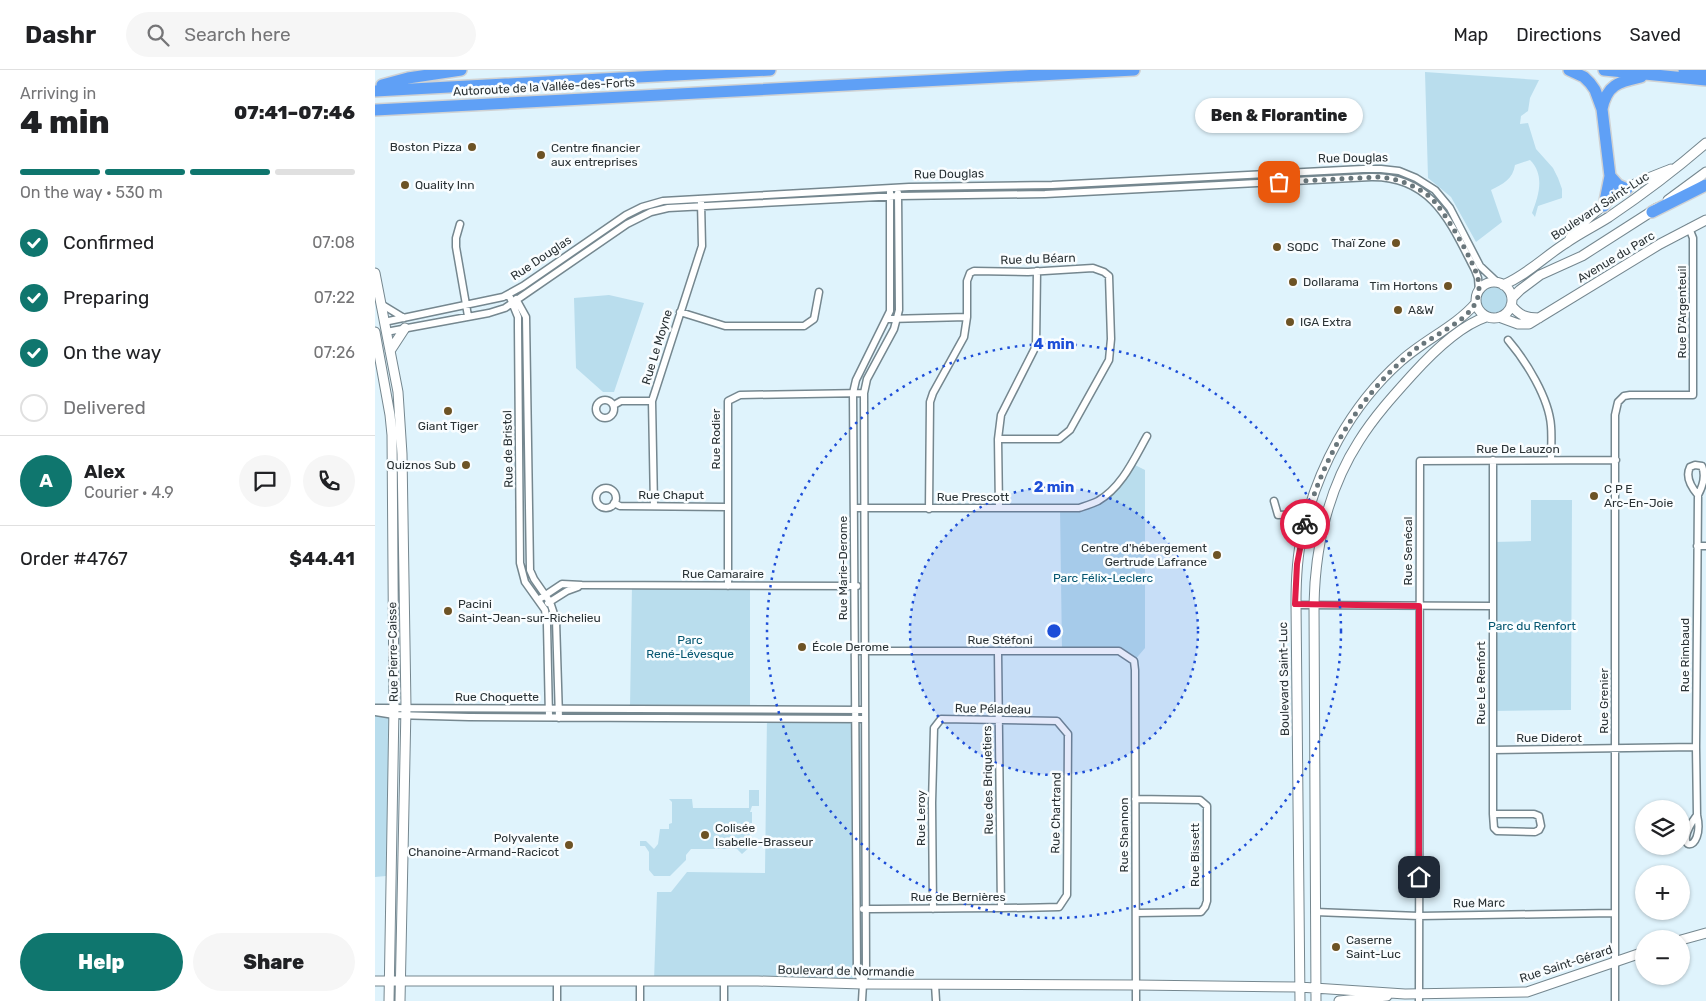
<!DOCTYPE html>
<meta charset="utf-8">
<style>
:root{--surface:#fff;--page:#f6f6f6;--text:#202124;--muted:#757577;--line:#e0e0e0;--accent:#0f766e}
body{margin:0;font-family:Rubik,sans-serif;background:var(--page);color:var(--text);height:100vh;display:flex;flex-direction:column;font-size:19px;white-space:nowrap}
*{box-sizing:border-box;margin:0}
p{font-size:16px;color:var(--muted)}
.icon{flex:none;width:28px;height:28px;fill:none;stroke:currentColor;stroke-width:2;stroke-linecap:round;stroke-linejoin:round}
.map{position:relative;flex:1;overflow:hidden}
.drawer{display:flex;flex-direction:column;background:var(--surface);width:375px}
.drawer>*{flex:none}
.buttons{position:absolute;left:1260px;top:730px;display:grid;gap:10px}
.buttons a{display:grid;place-items:center;width:55px;height:55px;border-radius:50%;background:var(--surface);box-shadow:0 1px 4px #0004;font-size:25px}
.pin{position:absolute;display:grid;place-items:center;width:42px;height:42px;color:#fff;margin:-21px;border-radius:10px;box-shadow:0 2px 8px #0006}
.courier{position:absolute;display:grid;place-items:center;width:50px;height:50px;margin:-25px;border:4px solid #e11d48;border-radius:50%;background:#fff;color:#222;box-shadow:0 1px 6px #0007}
.bubble{position:absolute;height:35px;border-radius:18px;background:var(--surface);box-shadow:0 1px 4px #0004;font-size:16px;font-weight:800;line-height:35px;text-align:center}
.summary em{font-style:normal;font-weight:800}
.summary div{display:flex;flex-direction:column-reverse}
.summary{display:flex;align-items:center;justify-content:space-between;height:85px;padding:0 20px}
h1{font-size:32px;font-weight:800;line-height:38px}
.bar{display:grid;grid-template-columns:repeat(4,1fr);gap:8px 5px;align-content:center;height:60px;padding:0 20px}
.bar i{height:6px;border-radius:4px;background:var(--line)}
.bar .current{background:var(--accent)}
.bar p{grid-column:span 4}
.line{display:flex;align-items:center;gap:12px;padding:0 20px;border-top:1px solid var(--line)}
.line div{flex:1}
.round{display:grid;place-items:center;flex:none;width:52px;height:52px;border-radius:26px;background:var(--page)}
ol{padding:0 20px;list-style:none}
li{display:flex;align-items:center;gap:15px;height:55px}
li p{margin-inline-start:auto}
li .icon{padding:5px;border-radius:50%;background:var(--accent);color:#fff;stroke-width:4}
li:last-child{color:var(--muted)}
li i{width:28px;height:28px;border:2px solid var(--line);border-radius:50%}
.action{display:flex;gap:10px;margin-top:auto;padding:10px 20px}
.action a{flex:1;height:58px;border-radius:30px;background:var(--accent);color:#fff;font-size:20px;font-weight:800;line-height:58px;text-align:center}
.action a+a{background:var(--page);color:var(--text)}
header{display:flex;align-items:center;gap:30px;box-sizing:border-box;height:70px;padding:0 25px;background:var(--surface);border-bottom:1px solid var(--line)}
header strong{font-size:24px}
nav{display:flex;gap:28px;margin-inline-start:auto;font-size:18px}
.search{width:350px;height:45px;background:var(--page);display:flex;align-items:center;gap:12px;box-sizing:border-box;padding:0 18px;border-radius:28px;color:var(--muted);font-size:19px}
main{display:flex;flex:1;min-height:0}
.map>svg:first-child{display:block}
.green{fill:#b9dded}
.lines{fill:none;stroke-linecap:round;stroke-linejoin:round}
.street-casing{stroke:#75878f;stroke-width:9}
.secondary-casing{stroke:#75878f;stroke-width:11}
.highway-casing{stroke:#d0d2d3;stroke-width:14}
.street{stroke:#fff;stroke-width:6}
.secondary{stroke:#fff;stroke-width:9}
.highway{stroke:#5fa0f6;stroke-width:11}
.done{stroke:#69767b;stroke-width:5;stroke-dasharray:0 9}
.route{stroke:#e11d48;stroke-width:6}
.ring{fill:none;stroke:#1d4ed8;stroke-width:2.5;stroke-dasharray:2.5 5}
.poi-dot{fill:#6d5325;stroke:#f9fdff;stroke-width:2}
.labels{text-anchor:middle;dominant-baseline:central;stroke-width:5;stroke-linejoin:round;paint-order:stroke}
.street-label{font-size:12px;fill:#2a3235;stroke:#f9fdff}
.poi-label{font-size:12px;fill:#2a3235;stroke:#f9fdff;text-anchor:start}
.park-label{font-size:12px;fill:#055670;stroke:#f9fdff}
.centre{fill:#1d4ed8;stroke:#f9fdff;stroke-width:2.5}
.ring-label{font-size:15px;text-anchor:middle;font-weight:bold;fill:#1d4ed8;stroke:#f9fdff;stroke-width:5;stroke-linejoin:round;paint-order:stroke}
</style>
<header>
<strong>Dashr</strong>
<div class="search"><svg class="icon" aria-label="search" viewBox="0 0 24 24"><circle cx="10" cy="10" r="6"/><path d="M15 15l6 6"/></svg>Search here</div>
<nav><a>Map</a><a>Directions</a><a>Saved</a></nav>
</header>
<main>
<section class="drawer">
<div class="summary"><div><h1>4 min</h1><p>Arriving in</p></div><em>07:41–07:46</em></div>
<div class="bar"><i class="current"></i><i class="current"></i><i class="current"></i><i></i><p>On the way · 530 m</p></div>
<ol>
<li><svg class="icon" aria-label="check" viewBox="0 0 24 24"><path d="M5 12l5 5 9-10"/></svg>Confirmed<p>07:08</p></li>
<li><svg class="icon" aria-label="check" viewBox="0 0 24 24"><path d="M5 12l5 5 9-10"/></svg>Preparing<p>07:22</p></li>
<li><svg class="icon" aria-label="check" viewBox="0 0 24 24"><path d="M5 12l5 5 9-10"/></svg>On the way<p>07:26</p></li>
<li><i></i>Delivered</li>
</ol>
<div class="line" style="height:90px"><b class="round" style="background:var(--accent);color:#fff">A</b><div><b>Alex</b><p>Courier · 4.9</p></div><a class="round"><svg class="icon" aria-label="chat" viewBox="0 0 24 24"><path d="M4 5h16v11H9l-5 4z"/></svg></a><a class="round"><svg class="icon" aria-label="phone" viewBox="0 0 24 24"><path d="M5 4h4l2 5-3 2q2 4 5 5l2-3 5 2v4C11 20 4 13 5 4z"/></svg></a></div>
<div class="line" style="height:65px"><div>Order #4767</div><b>$44.41</b></div>
<div class="action"><a>Help</a><a>Share</a></div>
</section>
<div class="map">
<svg width="1331" height="931" viewBox="0 0 1331 931">
<rect width="100%" height="100%" fill="#dff3fc"/>
<path class="green" d="M1050,2l114,8 -9,18 -2,13 -7,5 -1,8 8,-1 8,26 17,19 5,10 4,11v9l-24,8 -3,11 -3,-4c7,-18 13,-38 -2,-53l-15,5c-2,14 -12,19 -24,25l11,32 -26,20 -25,-45 -23,-19z
M1106 230a13 13 0 1 1 26 0a13 13 0 1 1-26 0Z
M234,225l35,8 -30,89h-11l-27,-24 -2,-70z
M756,393l14,7v178l-11,13 -15,-10h-57l-2,-143h19l33,-18z
M1156,430h41l-1,210 -78,1 1,-169 37,-1z
M257,515l118,1v121h-120z
M0,642l18,3 -4,25 -3,136 -11,1z
M392,646l93,1 6,192 -1,75 -211,-3 3,-89h14l16,-20 78,1z
M374,720h10v16h-7l-2,6h2v11h-2v5h4l-1,5h-3l-1,9 3,3 -10,9 -5,-5h-46l-5,6v5l-16,16h-16l-5,-6v-18l-4,-6h-5v-5h6l8,8 4,-5 2,-15h9v-5l3,-1v-21l-3,-3h23l1,9h56z"/>
<g class="lines">
<g class="street-casing">
<path id="street" d="M85,154l-4,14v9l12,69
M134,225l9,22v10l2,236 5,19 20,28 2,15 2,92
M141,229l10,18 4,253 4,9 16,23 6,18 3,98
M6,234l23,14
M305,242l45,14h79l10,-7 5,-27
M513,249l79,-2
M9,252l119,-25 20,-11 103,-71 16,-8 21,-6 246,-14 143,-2 311,-16h18l18,2 17,7 19,12 15,18 30,58 18,17
M11,262l103,-19 16,-5 122,-84 24,-12 17,-4 230,-12 147,-2 326,-17c62,-1 80,47 104,93l3,8 1,13
M1133,270c18,21 41,58 43,86 1,11 0,23 0,34
M221 339a9 9 0 1 1 18 0a9 9 0 1 1-18 0Z
M239,335l7,-4h31
M1118,390v354l1,14 3,3 38,1 4,-2 2,-4 -2,-10 -5,-2h-41
M221 428a10 10 0 1 1 20 0a10 10 0 1 1-20 0Z
M899,431l4,14 29,-1
M239,433l6,3 107,1
M279,436l-2,-105 50,-155 -1,-44
M479,438h225c6,-2 13,-4 19,-7 24,-14 36,-42 49,-65
M624,438l-1,-69 3,-24 35,-69 1,-75
M554,439l1,-107 3,-9 31,-56 3,-20v-36l3,-8 4,-2 54,1 65,-4 11,4 5,4 2,63 -2,21 -39,70 -11,9h-61
M1322,476h9
M353,516v-185l12,-6 124,-2
M163,530l24,-16 20,1 275,1
M173,533l19,-12 11,-4
M921,535l196,1
M479,581h265l15,10 1,9 1,331
M623,582l3,256
M0,638l490,2
M0,642l19,3 75,2 396,2
M1118,680l203,-3
M760,729l65,1 7,6v95l-2,6 -4,5 -65,1
M1322,745c-29,39 9,39 0,0l-1,-68 2,-252c5,-9 8,-19 4,-29l-7,-1 -5,2c-5,10 1,20 8,28
M488,839c66,-1 131,0 196,-2l8,-12 1,-161 -11,-13 -116,-2 -7,9 -2,75 1,106
M940,842l104,4 195,-3
M349,912v19
M488,914l-6,-11 -4,-580 3,-13 34,-69v-119
M560,914l1,17
M182,931v-19
M265,931v-19
M487,931l1,-17 3,-12 -2,-579 3,-14 27,-50 5,-19 -1,-117
M1044,931l1,-540 196,-1
M1240,931v-586l3,-13 6,-6 6,-1h63v-157l-4,-10"/>
</g>
<g class="secondary-casing">
<path id="secondary" d="M1293,130l38,-28
M1195,168c14,-20 44,-42 65,-54 12,-6 24,-10 36,-15
M0,203l23,119 4,62 4,253 -6,294
M1101 230a18 18 0 1 1 36 0a18 18 0 1 1-36 0Z
M1128,215c24,-10 42,-29 63,-42 14,-10 29,-17 43,-26 34,-23 66,-47 97,-74
M1137,228l8,-8 20,-15 42,-19 75,-48
M1136,235c9,11 15,13 28,13
M1124,247l19,7h11l131,-80 46,-24
M0,262l15,83 2,20 2,272 -5,294
M15,281l15,-23
M1306,870l25,-7
M0,911h383l105,3 273,1 163,2 106,7 122,-2 117,-40
M925,931l-4,-398c0,-23 1,-46 6,-68 15,-66 48,-129 99,-174 23,-21 54,-34 75,-58
M941,931l-2,-396c1,-57 14,-116 45,-164 15,-24 34,-45 53,-66 19,-21 47,-49 74,-58
M964,931l48,-5"/>
</g>
<g class="highway-casing">
<path id="highway" d="M1194,0l15,7 6,6 5,7 7,19 8,67 -6,30
M1229,0l102,10
M1309,0l22,1
M7,15l26,-7 53,-8
M0,21l395,-21
M1227,39c5,-25 17,-27 39,-32
M0,40l759,-40
M1235,106l8,9 9,4
M1277,142l54,-27"/>
</g>
<use href="#street" class="street"/>
<use href="#secondary" class="secondary"/>
<use href="#highway" class="highway"/>
</g>
<g class="lines">
<path class="done" d="M904,112l99,-5c19,1 37,8 52,20 13,11 45,66 48,82 2,7 1,19 -3,25 -11,19 -41,31 -58,44 -56,44 -94,108 -112,176"/>
<path class="route" d="M930,454l-8,40 -2,40 124,2v271"/>
</g>
<circle cx="679" cy="561" r="144" fill="#1d4ed8" fill-opacity=".12"/>
<g class="ring">
<circle cx="679" cy="561" r="144"/>
<circle cx="679" cy="561" r="287"/>
</g>
<g class="poi-dot">
<circle cx="97" cy="77" r="5"/>
<circle cx="166" cy="85" r="5"/>
<circle cx="30" cy="115" r="5"/>
<circle cx="1021" cy="173" r="5"/>
<circle cx="902" cy="177" r="5"/>
<circle cx="918" cy="212" r="5"/>
<circle cx="1073" cy="216" r="5"/>
<circle cx="1023" cy="240" r="5"/>
<circle cx="915" cy="252" r="5"/>
<circle cx="73" cy="341" r="5"/>
<circle cx="91" cy="395" r="5"/>
<circle cx="1219" cy="426" r="5"/>
<circle cx="842" cy="485" r="5"/>
<circle cx="73" cy="541" r="5"/>
<circle cx="427" cy="577" r="5"/>
<circle cx="330" cy="765" r="5"/>
<circle cx="194" cy="775" r="5"/>
<circle cx="961" cy="877" r="5"/>
</g>
<g class="labels">
<g class="street-label">
<text transform="translate(169 17) rotate(-3)">Autoroute de la Vallée-des-Forts</text>
<text transform="translate(978 88) rotate(-1)">Rue Douglas</text>
<text transform="translate(574 104) rotate(-1)">Rue Douglas</text>
<text transform="translate(1225 136) rotate(-33)">Boulevard Saint-Luc</text>
<text transform="translate(1241 187) rotate(-31)">Avenue du Parc</text>
<text transform="translate(166 188) rotate(-34)">Rue Douglas</text>
<text transform="translate(663 189) rotate(-2)">Rue du Béarn</text>
<text transform="translate(1307 242) rotate(-90)">Rue D'Argenteuil</text>
<text transform="translate(282 277) rotate(-73)">Rue Le Moyne</text>
<text transform="translate(341 369) rotate(-90)">Rue Rodier</text>
<text transform="translate(133 379) rotate(-91)">Rue de Bristol</text>
<text x="1143" y="379">Rue De Lauzon</text>
<text x="296" y="425">Rue Chaput</text>
<text x="598" y="427">Rue Prescott</text>
<text transform="translate(1033 481) rotate(-90)">Rue Senécal</text>
<text transform="translate(468 498) rotate(-90)">Rue Marie-Derome</text>
<text x="348" y="504">Rue Camaraire</text>
<text x="625" y="570">Rue Stéfoni</text>
<text transform="translate(18 582) rotate(-91)">Rue Pierre-Caisse</text>
<text transform="translate(1310 585) rotate(-90)">Rue Rimbaud</text>
<text transform="translate(909 609) rotate(-91)">Boulevard Saint-Luc</text>
<text transform="translate(1106 613) rotate(-90)">Rue Le Renfort</text>
<text x="122" y="627">Rue Choquette</text>
<text transform="translate(1229 631) rotate(-90)">Rue Grenier</text>
<text transform="translate(618 639) rotate(1)">Rue Péladeau</text>
<text x="1174" y="668">Rue Diderot</text>
<text transform="translate(613 710) rotate(-91)">Rue des Briquetiers</text>
<text transform="translate(681 743) rotate(-89)">Rue Chartrand</text>
<text transform="translate(546 748) rotate(-90)">Rue Leroy</text>
<text transform="translate(749 765) rotate(-90)">Rue Shannon</text>
<text transform="translate(820 785) rotate(-90)">Rue Bissett</text>
<text x="583" y="827">Rue de Bernières</text>
<text transform="translate(1104 833) rotate(-1)">Rue Marc</text>
<text transform="translate(1191 894) rotate(-18)">Rue Saint-Gérard</text>
<text transform="translate(471 901) rotate(1)">Boulevard de Normandie</text>
</g>
<g class="poi-label">
<text x="87" y="77" text-anchor="end">Boston Pizza</text>
<text x="176" y="78">Centre financier<tspan x="176" dy="14">aux entreprises</tspan></text>
<text x="40" y="115">Quality Inn</text>
<text x="1011" y="173" text-anchor="end">Thaï Zone</text>
<text x="912" y="177">SQDC</text>
<text x="928" y="212">Dollarama</text>
<text x="1063" y="216" text-anchor="end">Tim Hortons</text>
<text x="1033" y="240">A&amp;W</text>
<text x="925" y="252">IGA Extra</text>
<text x="73" y="356" text-anchor="middle">Giant Tiger</text>
<text x="81" y="395" text-anchor="end">Quiznos Sub</text>
<text x="1229" y="419">C P E<tspan x="1229" dy="14">Arc-En-Joie</tspan></text>
<text x="832" y="478" text-anchor="end">Centre d'hébergement<tspan x="832" dy="14">Gertrude Lafrance</tspan></text>
<text x="83" y="534">Pacini<tspan x="83" dy="14">Saint-Jean-sur-Richelieu</tspan></text>
<text x="437" y="577">École Derome</text>
<text x="340" y="758">Colisée<tspan x="340" dy="14">Isabelle-Brasseur</tspan></text>
<text x="184" y="768" text-anchor="end">Polyvalente<tspan x="184" dy="14">Chanoine-Armand-Racicot</tspan></text>
<text x="971" y="870">Caserne<tspan x="971" dy="14">Saint-Luc</tspan></text>
</g>
<g class="park-label">
<text x="728" y="508">Parc Félix-Leclerc</text>
<text x="1157" y="556">Parc du Renfort</text>
<text x="315" y="570">Parc<tspan x="315" dy="14">René-Lévesque</tspan></text>
</g>
</g>
<circle cx="679" cy="561" r="8" class="centre"/>
<g class="ring-label">
<text x="679" y="279">4 min</text>
<text x="679" y="422">2 min</text>
</g>
</svg>
<div class="buttons">
<a><svg class="icon" aria-label="layers" viewBox="0 0 24 24"><path d="M12 4l9 5-9 5-9-5zM3 14l9 5 9-5"/></svg></a>
<a>+</a>
<a>−</a>
</div>
<div class="pin" style="left:904px;top:112px;background:#ea580c"><svg class="icon" aria-label="bag" viewBox="0 0 24 24"><path d="M5 8h14l-1 12H6zM9 8a3 3 0 0 1 6 0"/></svg></div>
<div class="pin" style="left:1044px;top:807px;background:#1f2937"><svg class="icon" aria-label="home" viewBox="0 0 24 24"><path d="M3 11l9-7 9 7M6 9v11h12V9"/></svg></div>
<div class="courier" style="left:930px;top:454px"><svg class="icon" aria-label="bike" viewBox="0 0 24 24"><circle cx="6" cy="16" r="4"/><circle cx="18" cy="16" r="4"/><path d="M6 16l4-8h5l3 8M10 8l3 8H6M13 5h3"/></svg></div>
<div class="bubble" style="left:820px;top:28px;width:168px">Ben &amp; Florantine</div>
</div>
</main>
